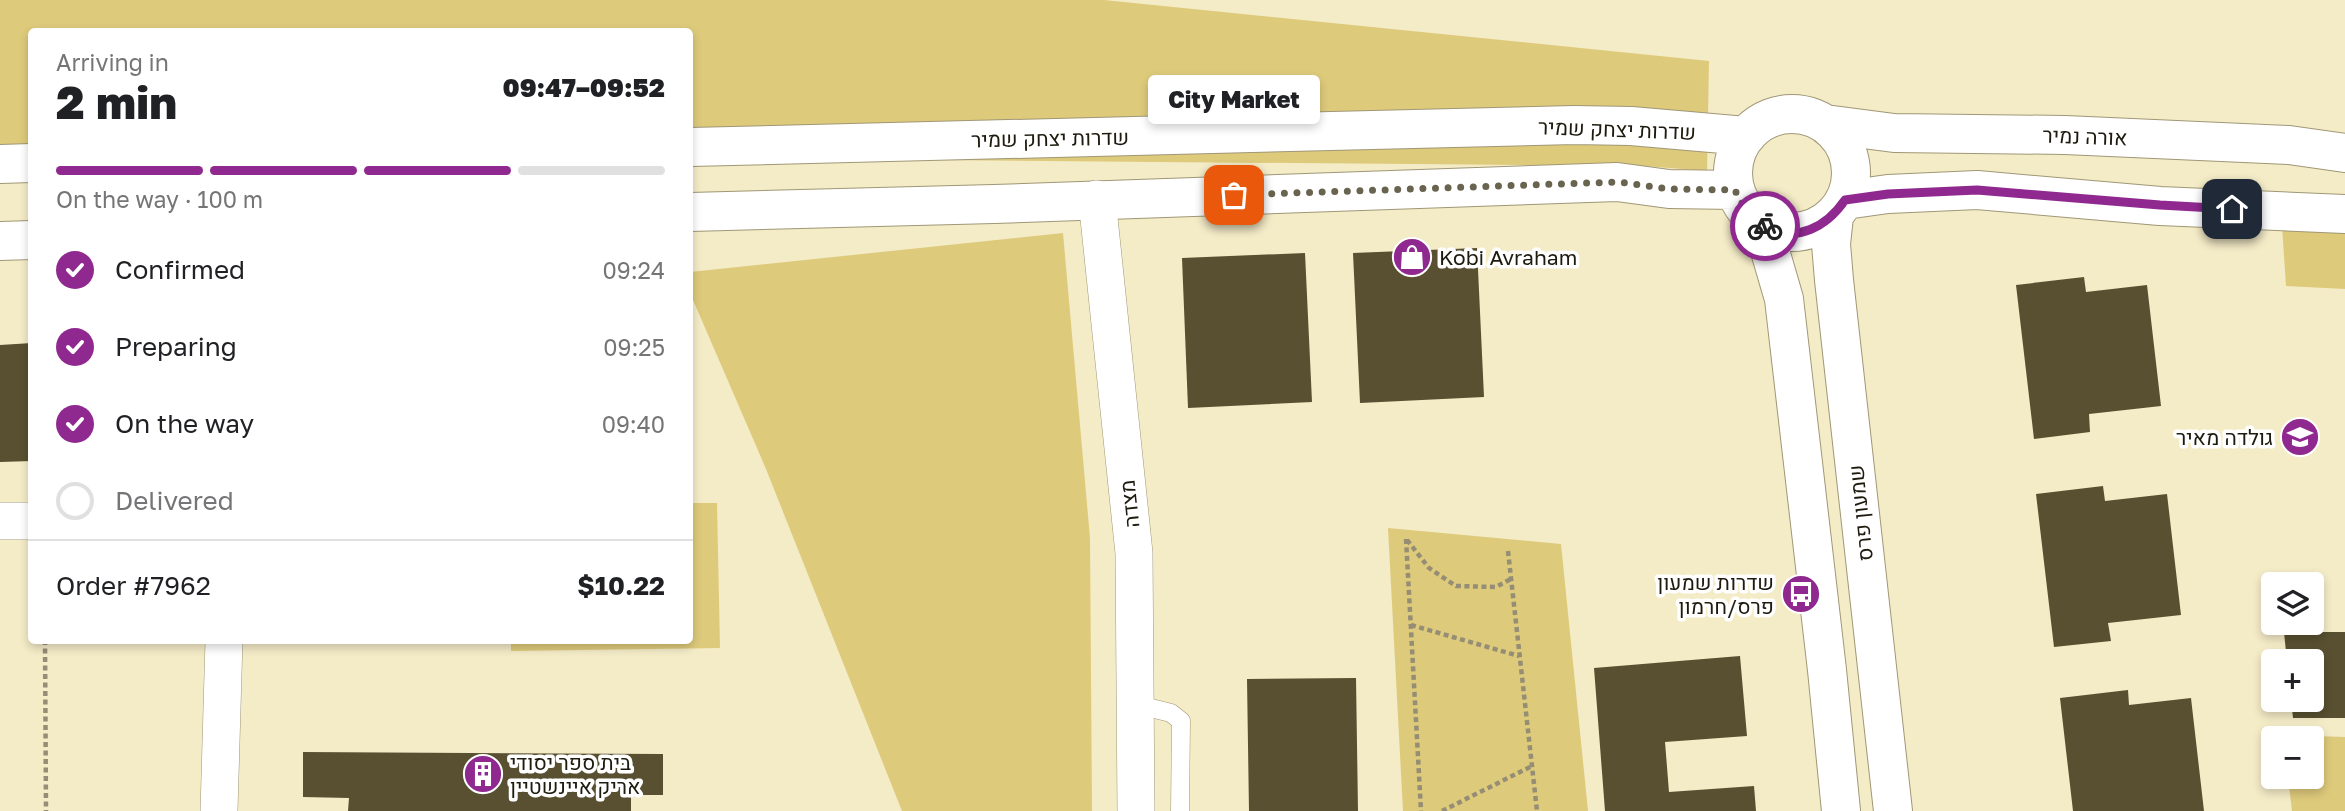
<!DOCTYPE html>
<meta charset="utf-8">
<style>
:root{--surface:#fff;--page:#f2f2f2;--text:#202124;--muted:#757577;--line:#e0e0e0;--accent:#8f298f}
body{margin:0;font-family:"Golos Text",Heebo,sans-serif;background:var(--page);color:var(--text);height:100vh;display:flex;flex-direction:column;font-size:26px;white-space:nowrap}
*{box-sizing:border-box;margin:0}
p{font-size:23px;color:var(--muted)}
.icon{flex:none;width:38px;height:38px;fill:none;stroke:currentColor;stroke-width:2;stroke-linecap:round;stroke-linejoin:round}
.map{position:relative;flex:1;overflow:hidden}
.side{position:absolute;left:28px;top:28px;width:665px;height:616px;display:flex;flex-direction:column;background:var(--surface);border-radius:7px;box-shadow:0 4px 10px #0003}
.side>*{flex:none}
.buttons{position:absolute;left:2261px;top:572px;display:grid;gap:14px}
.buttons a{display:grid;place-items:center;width:63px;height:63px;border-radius:7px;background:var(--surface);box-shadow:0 4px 10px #0003;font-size:35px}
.pin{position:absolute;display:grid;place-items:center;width:60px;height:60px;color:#fff;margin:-30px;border-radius:14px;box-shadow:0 4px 10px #0006}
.courier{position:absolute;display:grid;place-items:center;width:70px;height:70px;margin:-35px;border:5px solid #8f298f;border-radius:50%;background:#fff;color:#222;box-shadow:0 2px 9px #0007}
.bubble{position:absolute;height:49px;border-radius:7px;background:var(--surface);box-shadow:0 4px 10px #0003;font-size:23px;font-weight:800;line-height:49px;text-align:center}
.head em{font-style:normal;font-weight:800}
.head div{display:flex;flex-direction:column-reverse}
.head{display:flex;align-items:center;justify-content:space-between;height:119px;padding:0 28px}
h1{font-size:46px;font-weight:800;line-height:52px}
.bar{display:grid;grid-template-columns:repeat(4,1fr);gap:10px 7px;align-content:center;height:84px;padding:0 28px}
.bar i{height:9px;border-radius:5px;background:var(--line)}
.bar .on{background:var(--accent)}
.bar p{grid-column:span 4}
.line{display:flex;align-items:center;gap:18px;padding:0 28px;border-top:2px solid var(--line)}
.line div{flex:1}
ol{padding:0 28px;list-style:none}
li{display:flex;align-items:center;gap:21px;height:77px}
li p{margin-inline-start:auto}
li .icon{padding:7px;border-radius:50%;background:var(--accent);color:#fff;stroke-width:4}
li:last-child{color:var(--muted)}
li i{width:38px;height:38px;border:4px solid var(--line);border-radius:50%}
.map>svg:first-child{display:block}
.green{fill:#deca7b}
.building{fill:#585030}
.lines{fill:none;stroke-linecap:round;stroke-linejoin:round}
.lane-casing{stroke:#a09776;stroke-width:19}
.street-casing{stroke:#a09776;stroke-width:38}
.secondary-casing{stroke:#a09776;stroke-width:40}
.path{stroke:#958e75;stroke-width:4.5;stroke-dasharray:5 3.5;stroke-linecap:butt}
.lane{stroke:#fff;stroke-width:18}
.street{stroke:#fff;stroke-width:37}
.secondary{stroke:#fff;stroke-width:38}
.done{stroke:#69644f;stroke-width:7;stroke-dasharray:0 12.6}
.route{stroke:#8f298f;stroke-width:9}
.labels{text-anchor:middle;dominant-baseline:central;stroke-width:7;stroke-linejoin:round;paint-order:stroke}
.street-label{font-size:21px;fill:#1e1b0e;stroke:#fff}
.poi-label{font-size:21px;fill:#1e1b0e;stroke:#fff;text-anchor:start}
</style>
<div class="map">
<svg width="2345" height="811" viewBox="0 0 2345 811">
<rect width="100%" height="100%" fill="#f4ebc7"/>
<path class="green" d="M0,0h1104l605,61 -2,110 -62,-5 -955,-8v-126h-658l-1,121h-31z
M2281,211l64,6v72l-59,-3z
M1063,233l27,305 2,273h-190l-136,-342 -76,-176v-21z
M690,503h27l3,145 -209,3v-10l179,-1z
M1388,528l173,16 27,267h-185z
M2283,735l62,2v74h-53l-4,-34h24v-39h-28z"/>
<path class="building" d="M1477,248l7,149 -124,6 -7,-150z
M1305,253l7,149 -124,6 -6,-150z
M2084,277l2,15 61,-7 14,121 -72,8 1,18 -56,7 -18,-154z
M32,343v118l-32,1v-117z
M2103,486l2,15 62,-7 14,121 -73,8 3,18 -57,6 -18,-153z
M2284,632h61v86h-52l-2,-18h21v-38h-25z
M1740,656l7,80 -82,6 4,50 85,-6 2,25h-151l-11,-143z
M1356,678l2,133h-109l-2,-132z
M2128,690l1,15 62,-7 13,113h-131l-13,-113z
M303,752l360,2v41h-32v16h-283l1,-13 -46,-1z"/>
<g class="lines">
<g class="lane-casing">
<path id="lane" d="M1135,704l36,9 10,8 -1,90"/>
</g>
<g class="street-casing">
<path id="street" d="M1097,199l37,354 2,258
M0,521h32
M219,811l5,-171"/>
</g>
<g class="secondary-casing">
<path id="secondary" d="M1733 173a59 59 0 1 1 118 0a59 59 0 1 1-118 0Z
M1825,124l69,9 171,2 224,10 56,8
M690,147l884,-22 57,1 115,10
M0,164l32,-1
M1845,200l43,-6 89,-4 183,16 185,8
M690,212l304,-8 623,-22 52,7 66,1
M1834,216l-3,28 3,36 59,531
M1756,221l12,23 16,55 43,371 14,141
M0,241l32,-1"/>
</g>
<path class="path" d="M1406,539l15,272
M1407,540l22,28 27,18 40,1 15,-8
M1508,551l29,260
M1411,625l108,31
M45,640l1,171
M1442,811l90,-45"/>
<use href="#lane" class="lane"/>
<use href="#street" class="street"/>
<use href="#secondary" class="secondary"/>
</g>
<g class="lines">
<path class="done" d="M1234,195l384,-13 51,7 66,1c7,15 14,27 30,36"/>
<path class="route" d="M1765,226c32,18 62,0 80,-26l43,-6 89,-4 183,15 72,4"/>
</g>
<defs>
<g id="shop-disc" transform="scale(2.0125)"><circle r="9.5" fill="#8f298f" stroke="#fff"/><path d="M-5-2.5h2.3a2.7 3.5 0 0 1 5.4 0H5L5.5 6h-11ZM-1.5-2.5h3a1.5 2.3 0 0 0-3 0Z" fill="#fff"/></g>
<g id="school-disc" transform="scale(2.0125)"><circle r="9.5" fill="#8f298f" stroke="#fff"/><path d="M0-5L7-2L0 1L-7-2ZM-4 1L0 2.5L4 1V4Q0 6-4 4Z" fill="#fff"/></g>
<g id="bus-disc" transform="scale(2.0125)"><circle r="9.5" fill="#8f298f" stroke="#fff"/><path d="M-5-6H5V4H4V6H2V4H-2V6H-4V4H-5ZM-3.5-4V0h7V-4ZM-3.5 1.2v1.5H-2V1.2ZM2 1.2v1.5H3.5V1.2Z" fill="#fff"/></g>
<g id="building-disc" transform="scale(2.0125)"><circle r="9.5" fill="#8f298f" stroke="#fff"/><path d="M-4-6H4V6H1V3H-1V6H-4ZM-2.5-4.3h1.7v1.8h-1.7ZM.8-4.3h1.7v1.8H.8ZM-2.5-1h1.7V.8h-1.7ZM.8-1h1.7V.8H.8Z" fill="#fff"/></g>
</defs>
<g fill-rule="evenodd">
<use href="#shop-disc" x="1412" y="257"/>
<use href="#school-disc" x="2300" y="437"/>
<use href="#bus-disc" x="1801" y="594"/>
<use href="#building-disc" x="483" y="774"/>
</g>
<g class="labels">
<g class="street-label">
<text transform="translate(1617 129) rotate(2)">שדרות יצחק שמיר</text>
<text transform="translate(2085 136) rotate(2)">אורה נמיר</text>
<text transform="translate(1050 138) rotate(-1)">שדרות יצחק שמיר</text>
<text transform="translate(1129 504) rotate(-96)">מצדה</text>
<text transform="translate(1860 513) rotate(-96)">שמעון פרס</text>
</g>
<g class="poi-label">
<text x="1439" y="257">Kobi Avraham</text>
<text x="2273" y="437" text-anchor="end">גולדה מאיר</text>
<text x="1774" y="582" text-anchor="end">שדרות שמעון<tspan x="1774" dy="24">פרס/חרמון</tspan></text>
<text x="510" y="762">בית ספר יסודי<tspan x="510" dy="24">אריק איינשטיין</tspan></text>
</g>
</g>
</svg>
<div class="buttons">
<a><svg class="icon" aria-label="layers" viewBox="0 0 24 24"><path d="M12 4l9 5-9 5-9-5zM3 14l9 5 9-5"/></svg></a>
<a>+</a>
<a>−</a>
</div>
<div class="pin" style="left:1234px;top:195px;background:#ea580c"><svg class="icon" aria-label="bag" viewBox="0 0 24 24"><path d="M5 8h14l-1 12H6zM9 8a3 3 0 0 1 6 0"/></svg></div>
<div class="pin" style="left:2232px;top:209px;background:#1f2937"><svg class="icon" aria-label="home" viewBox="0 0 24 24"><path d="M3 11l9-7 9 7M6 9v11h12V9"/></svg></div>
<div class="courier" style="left:1765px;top:226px"><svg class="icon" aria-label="bike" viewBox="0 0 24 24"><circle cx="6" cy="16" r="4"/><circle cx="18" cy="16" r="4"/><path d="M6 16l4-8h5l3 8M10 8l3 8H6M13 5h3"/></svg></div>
<div class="bubble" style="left:1148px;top:75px;width:172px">City Market</div>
<section class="side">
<div class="head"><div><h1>2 min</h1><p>Arriving in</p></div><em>09:47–09:52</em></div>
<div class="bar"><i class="on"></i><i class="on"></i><i class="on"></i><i></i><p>On the way · 100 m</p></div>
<ol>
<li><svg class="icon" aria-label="check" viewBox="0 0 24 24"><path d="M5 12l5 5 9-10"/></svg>Confirmed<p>09:24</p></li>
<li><svg class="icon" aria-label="check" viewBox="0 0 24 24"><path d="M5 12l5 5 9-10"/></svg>Preparing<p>09:25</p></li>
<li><svg class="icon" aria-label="check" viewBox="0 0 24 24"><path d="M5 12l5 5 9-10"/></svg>On the way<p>09:40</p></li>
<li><i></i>Delivered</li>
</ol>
<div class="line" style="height:91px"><div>Order #7962</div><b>$10.22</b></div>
</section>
</div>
